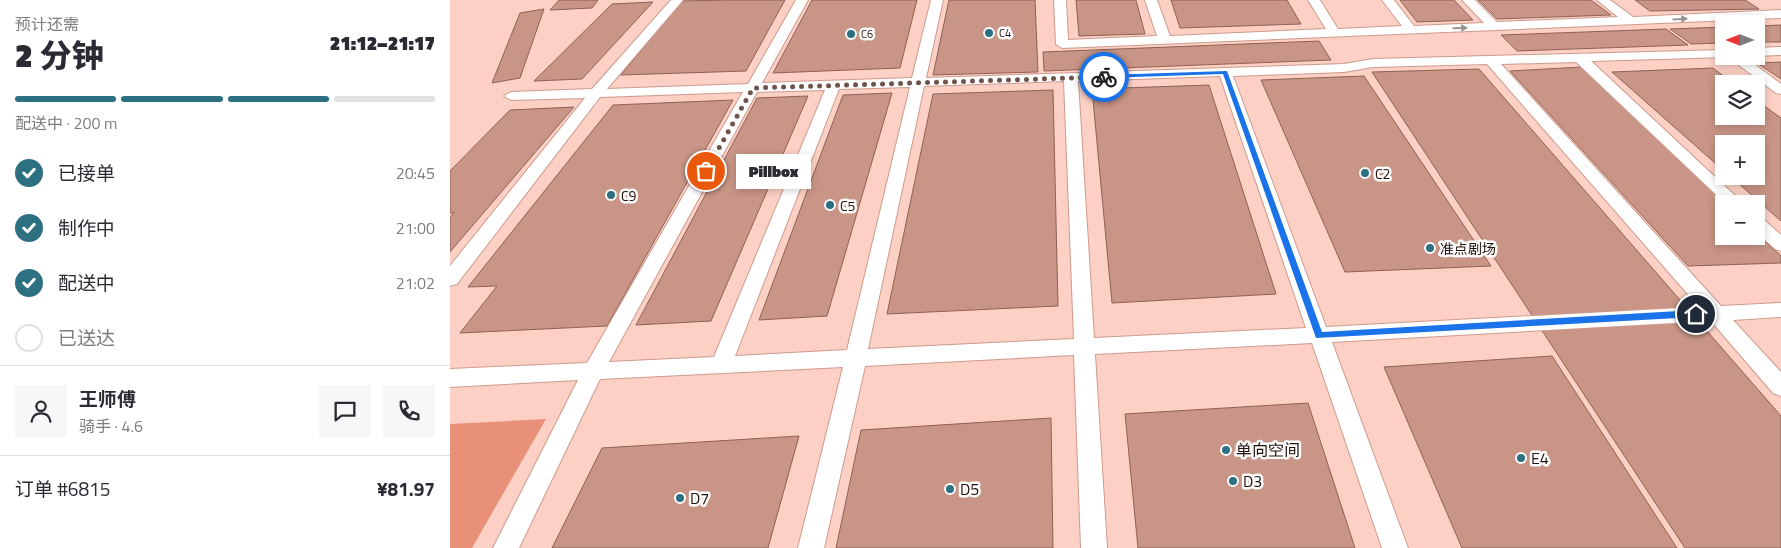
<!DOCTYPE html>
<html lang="zh">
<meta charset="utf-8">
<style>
:root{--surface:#fff;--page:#f7f7f7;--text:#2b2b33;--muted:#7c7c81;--line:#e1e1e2;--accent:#2c7081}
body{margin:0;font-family:"Titillium Web","Noto Sans SC",sans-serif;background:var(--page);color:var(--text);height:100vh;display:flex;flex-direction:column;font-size:19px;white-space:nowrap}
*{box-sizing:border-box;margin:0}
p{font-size:16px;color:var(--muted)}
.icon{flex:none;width:28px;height:28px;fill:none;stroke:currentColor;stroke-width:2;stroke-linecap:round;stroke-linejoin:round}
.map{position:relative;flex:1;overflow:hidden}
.sheet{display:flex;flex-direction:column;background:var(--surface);width:450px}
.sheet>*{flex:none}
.needle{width:32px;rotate:270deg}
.buttons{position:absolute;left:1265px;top:15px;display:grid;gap:10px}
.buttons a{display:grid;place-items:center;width:50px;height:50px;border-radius:0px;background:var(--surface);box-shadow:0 2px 8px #0003;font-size:25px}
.pin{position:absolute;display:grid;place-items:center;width:42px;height:42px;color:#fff;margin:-21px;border:2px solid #fff;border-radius:50%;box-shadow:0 1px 5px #0007}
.courier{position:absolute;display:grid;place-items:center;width:50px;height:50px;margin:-25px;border:4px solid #1a73e8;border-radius:50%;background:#fff;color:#222;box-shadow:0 1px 6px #0007}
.bubble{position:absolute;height:35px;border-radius:0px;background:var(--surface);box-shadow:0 2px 8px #0003;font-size:16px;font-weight:800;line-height:35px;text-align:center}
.head em{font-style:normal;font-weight:800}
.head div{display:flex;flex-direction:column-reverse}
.head{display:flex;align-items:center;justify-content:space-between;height:85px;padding:0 15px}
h1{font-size:32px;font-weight:800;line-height:38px}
.bar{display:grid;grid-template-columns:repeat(4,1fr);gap:8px 5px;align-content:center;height:60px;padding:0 15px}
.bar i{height:6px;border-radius:4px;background:var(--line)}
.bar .current{background:var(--accent)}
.bar p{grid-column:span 4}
.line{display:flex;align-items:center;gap:12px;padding:0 15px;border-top:1px solid var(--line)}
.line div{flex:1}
.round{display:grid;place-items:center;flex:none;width:52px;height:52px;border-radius:0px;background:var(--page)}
ol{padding:0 15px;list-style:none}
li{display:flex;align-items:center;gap:15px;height:55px}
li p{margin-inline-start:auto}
li .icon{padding:5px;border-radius:50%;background:var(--accent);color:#fff;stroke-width:4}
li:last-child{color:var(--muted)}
li i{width:28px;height:28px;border:2px solid var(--line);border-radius:50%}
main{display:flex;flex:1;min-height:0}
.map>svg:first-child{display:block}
.green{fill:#e89178}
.building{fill:#c89586;stroke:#906154}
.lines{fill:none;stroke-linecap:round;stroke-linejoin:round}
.lane-casing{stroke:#ce9a8c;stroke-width:2}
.lane{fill:#fff;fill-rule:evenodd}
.oneway{fill:#9c9492}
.route{fill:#1a73e8}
.done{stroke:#6f544c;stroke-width:5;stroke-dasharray:0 9}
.poi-dot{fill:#2c7081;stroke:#fcfcfc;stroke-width:2}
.labels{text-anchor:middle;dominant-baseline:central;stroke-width:5;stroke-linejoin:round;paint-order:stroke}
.far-poi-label{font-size:11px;fill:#23110c;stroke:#fcfcfc;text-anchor:start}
.poi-label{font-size:14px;fill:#23110c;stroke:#fcfcfc;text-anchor:start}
.near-poi-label{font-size:16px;fill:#23110c;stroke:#fcfcfc;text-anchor:start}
</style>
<main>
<section class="sheet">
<div class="head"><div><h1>2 分钟</h1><p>预计还需</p></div><em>21:12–21:17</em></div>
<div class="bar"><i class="current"></i><i class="current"></i><i class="current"></i><i></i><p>配送中 · 200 m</p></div>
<ol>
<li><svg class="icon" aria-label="check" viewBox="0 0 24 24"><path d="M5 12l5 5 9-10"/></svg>已接单<p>20:45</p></li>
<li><svg class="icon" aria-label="check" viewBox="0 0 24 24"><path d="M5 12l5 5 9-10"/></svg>制作中<p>21:00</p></li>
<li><svg class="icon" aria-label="check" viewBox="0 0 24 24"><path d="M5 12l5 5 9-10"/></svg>配送中<p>21:02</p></li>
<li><i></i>已送达</li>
</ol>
<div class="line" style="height:90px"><a class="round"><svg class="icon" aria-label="person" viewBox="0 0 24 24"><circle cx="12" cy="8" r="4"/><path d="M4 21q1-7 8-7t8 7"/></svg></a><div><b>王师傅</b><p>骑手 · 4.6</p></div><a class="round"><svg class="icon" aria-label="chat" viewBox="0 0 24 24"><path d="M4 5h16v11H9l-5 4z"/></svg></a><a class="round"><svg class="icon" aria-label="phone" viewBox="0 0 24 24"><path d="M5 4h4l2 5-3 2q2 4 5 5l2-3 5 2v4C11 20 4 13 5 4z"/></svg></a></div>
<div class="line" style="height:65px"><div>订单 #6815</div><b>¥81.97</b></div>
</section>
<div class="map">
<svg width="1331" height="548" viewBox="0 0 1331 548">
<rect width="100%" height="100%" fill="#fcd0c4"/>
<path class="green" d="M96,419l-74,129h-22v-124z"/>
<path class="building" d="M109,0h39l-6,8 -42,2z
M276,0h59l-39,71 -125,4 60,-74z
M362,0h105l-17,68 -127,5z
M499,0h86l3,72 -105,3z
M626,0h60l9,34 -66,2z
M721,0h116l14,24 -121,4z
M950,0h54l19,20 -56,2z
M1028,0h113l20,15 -114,4z
M1185,0h110l14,9 -109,2z
M203,2l-71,77 -48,2 78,-77z
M94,9l-24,69 -28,5 28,-70z
M1331,25v17h-25v-16z
M1274,27v16l-33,1 -21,-15z
M1216,29l22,16 -171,6 -16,-16z
M869,41l12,19 -287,11 -1,-19z
M1331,62v17l-24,-16z
M1132,67l144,137h-2v32h32v-3l25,23v7l-93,3 -178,-195z
M1263,68l21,16h-10v32h32v-16l25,18v103l-51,-45h26v-32h-32v27l-112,-99z
M1029,69l302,347v132h-96l-313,-476z
M914,76l127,190 -146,6 -84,-192z
M759,85l67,209 -164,9 -20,-214z
M603,90l5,216 -171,8 46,-220z
M442,93l-65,223 -68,4 84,-225z
M358,96l-97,225 -75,4 121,-227z
M283,100l-126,226 -147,7 37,-47 -29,1 145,-182z
M124,107l-124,145v-35l4,-4h-4v-42l60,-61z
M1102,356l125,192h-215l-78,-181z
M858,403l47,145h-217l-13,-134z
M601,418l2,130h-217l25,-118z
M349,436l-31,112h-216l50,-100z"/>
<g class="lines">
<g class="lane-casing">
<path id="lane" d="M221,0h12l-76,89 141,-5 48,-84h12l-46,83 150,-5 19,-78h12l-17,78 418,-14 29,-5 351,-9v6h19l38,28v10l-5,-1 -48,-36 -137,4 153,143h-18l-150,-142 -75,2 220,242 60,-3v14l-48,3 48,52v24l-8,-3 -62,-72 -379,21 76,206h-26l-70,-205 -217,11 12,194h-26l-7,-193 -209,11 -41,182h-26l45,-181 -243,12 -81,169h-26l85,-168 -128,7v-18l137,-6 156,-271 -143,5 -143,187 -7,2v-20l135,-168 -74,2 -7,-4 7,-4 81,-3zM1037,64l212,243 -373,20 -93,-251 111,-4 29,-5zM770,76l86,252 -212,10 -16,-257zM614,81l10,258 -206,10 56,-263zM460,87l-63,263 -112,6 104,-267zM375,90l-111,267 -105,5 148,-270z
M604,0h12l2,40 89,-4 -12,-36h12l13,36 156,-7 -18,-29h12l18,29 64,-3 -20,-26h12l20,26 70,-3 -22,-23h13l22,22 121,-5 -21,-17h13l23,17 148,-7v8l-719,30 -6,-4z
M1331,47v8l-25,1v-8z
M1306,216l6,2 19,17v16l-6,-2 -19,-17z"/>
</g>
<use href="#lane" class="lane"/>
</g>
<defs><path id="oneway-solid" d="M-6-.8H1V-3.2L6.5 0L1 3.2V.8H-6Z" transform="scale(1.25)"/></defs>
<g class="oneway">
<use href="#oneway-solid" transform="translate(1230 19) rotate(-3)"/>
<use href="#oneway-solid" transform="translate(1010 28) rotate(-2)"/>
</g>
<path class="route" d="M777,71l95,261 374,-22 4,4 -4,3 -380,21 -93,-264 -119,4 -3,-1 3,-2z"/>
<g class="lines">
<path class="done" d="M256,171l47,-83 351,-11"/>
</g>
<g class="poi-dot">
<circle cx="539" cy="33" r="5"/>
<circle cx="401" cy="34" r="5"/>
<circle cx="915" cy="173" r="5"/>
<circle cx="161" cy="195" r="5"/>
<circle cx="380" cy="205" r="5"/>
<circle cx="980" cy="248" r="5"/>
<circle cx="776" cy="450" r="5"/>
<circle cx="1071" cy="458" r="5"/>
<circle cx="783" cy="481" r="5"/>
<circle cx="500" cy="489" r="5"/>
<circle cx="230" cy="498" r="5"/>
</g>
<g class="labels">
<g class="far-poi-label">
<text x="549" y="33">C4</text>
<text x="411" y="34">C6</text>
</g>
<g class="poi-label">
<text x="925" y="173">C2</text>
<text x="171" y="195">C9</text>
<text x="390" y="205">C5</text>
<text x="990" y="248">准点剧场</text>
</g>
<g class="near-poi-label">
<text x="786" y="450">单向空间</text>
<text x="1081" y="458">E4</text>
<text x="793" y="481">D3</text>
<text x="510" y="489">D5</text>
<text x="240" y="498">D7</text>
</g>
</g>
</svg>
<div class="buttons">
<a><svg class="needle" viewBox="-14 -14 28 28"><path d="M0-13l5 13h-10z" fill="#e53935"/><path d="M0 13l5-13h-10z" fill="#7c7c81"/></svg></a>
<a><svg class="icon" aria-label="layers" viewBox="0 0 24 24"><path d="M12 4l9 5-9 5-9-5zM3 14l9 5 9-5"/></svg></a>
<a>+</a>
<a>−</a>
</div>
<div class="pin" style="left:256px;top:171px;background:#ea580c"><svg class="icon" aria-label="bag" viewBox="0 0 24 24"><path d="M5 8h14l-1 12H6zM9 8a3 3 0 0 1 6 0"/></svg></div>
<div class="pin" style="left:1246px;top:314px;background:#1f2937"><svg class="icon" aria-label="home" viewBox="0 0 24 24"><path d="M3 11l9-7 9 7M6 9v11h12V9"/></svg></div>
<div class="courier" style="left:654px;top:77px"><svg class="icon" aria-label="bike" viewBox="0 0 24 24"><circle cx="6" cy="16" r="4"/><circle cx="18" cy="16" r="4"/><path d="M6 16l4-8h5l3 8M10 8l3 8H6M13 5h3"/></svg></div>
<div class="bubble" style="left:286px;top:154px;width:75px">Pillbox</div>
</div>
</main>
